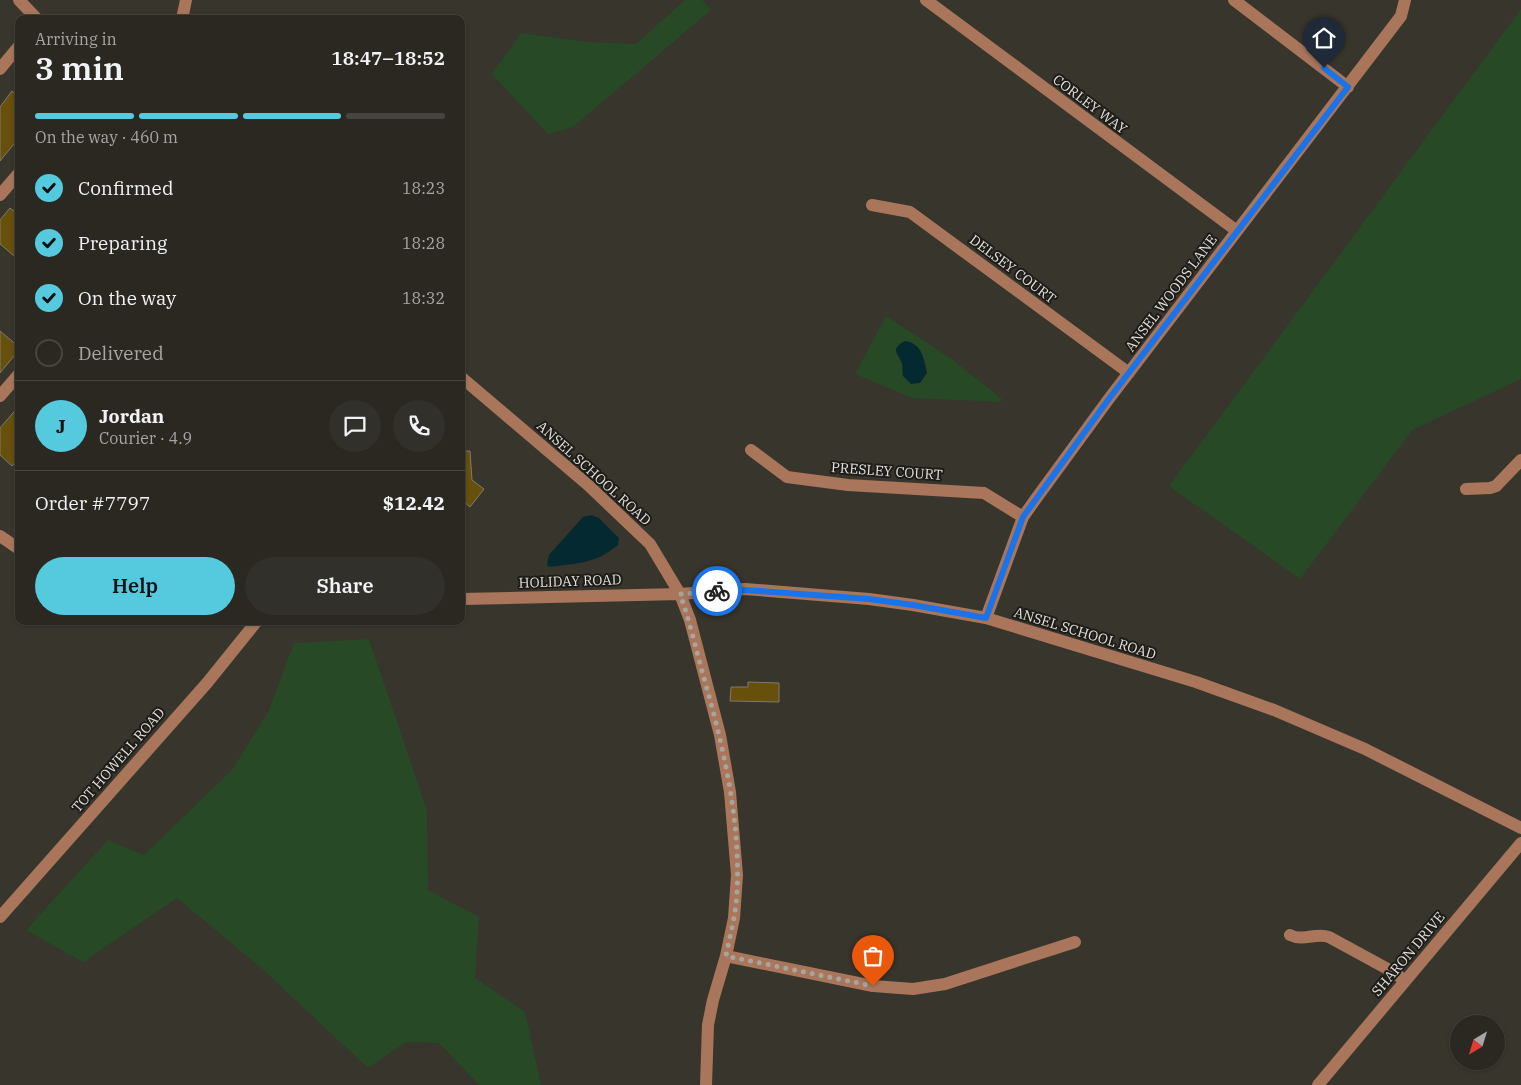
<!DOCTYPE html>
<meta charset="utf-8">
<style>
:root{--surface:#2a2821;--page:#32302a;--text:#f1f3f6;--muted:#a5a6a5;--line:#46443f;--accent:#55cadf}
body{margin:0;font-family:"IBM Plex Serif",serif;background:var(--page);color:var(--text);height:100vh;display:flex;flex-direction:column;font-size:19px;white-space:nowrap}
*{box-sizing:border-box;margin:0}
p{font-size:16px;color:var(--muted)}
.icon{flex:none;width:28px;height:28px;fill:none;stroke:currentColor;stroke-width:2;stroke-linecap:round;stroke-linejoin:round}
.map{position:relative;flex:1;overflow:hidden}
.side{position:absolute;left:15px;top:15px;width:450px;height:610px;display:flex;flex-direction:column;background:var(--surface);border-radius:10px;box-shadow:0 1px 4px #0004,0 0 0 1px var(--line)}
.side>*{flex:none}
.needle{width:32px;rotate:218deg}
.controls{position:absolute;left:1450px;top:1015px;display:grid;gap:10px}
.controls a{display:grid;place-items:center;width:55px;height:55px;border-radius:50%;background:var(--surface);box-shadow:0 1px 4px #0004,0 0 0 1px var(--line);font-size:25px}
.pin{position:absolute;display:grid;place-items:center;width:42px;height:42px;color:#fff;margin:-51px -21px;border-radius:50% 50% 50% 0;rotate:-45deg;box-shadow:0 0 5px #0007}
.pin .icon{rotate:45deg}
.courier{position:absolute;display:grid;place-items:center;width:50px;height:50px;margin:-25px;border:4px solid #1a73e8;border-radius:50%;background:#fff;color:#222;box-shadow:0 1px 6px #0007}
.overview em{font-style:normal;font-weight:600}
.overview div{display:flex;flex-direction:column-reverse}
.overview{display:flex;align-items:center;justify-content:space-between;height:85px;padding:0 20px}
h1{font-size:32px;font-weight:600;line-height:38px}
.bar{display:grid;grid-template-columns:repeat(4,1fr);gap:8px 5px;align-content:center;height:60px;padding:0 20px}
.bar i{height:6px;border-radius:4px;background:var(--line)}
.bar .selected{background:var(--accent)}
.bar p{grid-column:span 4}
.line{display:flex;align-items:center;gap:12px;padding:0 20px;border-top:1px solid var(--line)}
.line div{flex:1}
.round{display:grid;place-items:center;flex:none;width:52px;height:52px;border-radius:26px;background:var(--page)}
ol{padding:0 20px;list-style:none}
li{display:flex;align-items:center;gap:15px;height:55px}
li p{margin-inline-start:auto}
li .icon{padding:5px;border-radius:50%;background:var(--accent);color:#111;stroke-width:4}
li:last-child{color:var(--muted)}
li i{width:28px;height:28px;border:2px solid var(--line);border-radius:50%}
.cta{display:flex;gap:10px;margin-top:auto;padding:10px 20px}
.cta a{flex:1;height:58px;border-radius:30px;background:var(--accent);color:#111;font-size:20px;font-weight:600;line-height:58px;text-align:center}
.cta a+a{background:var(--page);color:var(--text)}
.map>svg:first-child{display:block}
.green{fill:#284925}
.water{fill:#052931}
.building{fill:#66500c;stroke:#7e7a71}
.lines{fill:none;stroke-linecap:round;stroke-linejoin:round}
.minor{stroke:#a9765c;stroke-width:12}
.done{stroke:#a7a59e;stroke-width:5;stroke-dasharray:0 9}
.route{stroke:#1a73e8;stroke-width:6}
.labels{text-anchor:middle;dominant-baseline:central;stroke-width:4;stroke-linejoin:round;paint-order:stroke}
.street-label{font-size:14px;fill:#e3e1db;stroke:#1e1c19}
</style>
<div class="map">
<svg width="1521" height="1085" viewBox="0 0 1521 1085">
<rect width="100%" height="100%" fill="#38352c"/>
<path class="green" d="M685,0h17l9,10 -138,117 -25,7 -56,-60 29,-41 66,9 49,2z
M1521,9v370l-109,51 -112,149 -131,-93z
M886,316l67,44 49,39 -1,3 -89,-4 -57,-24z
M369,639l58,172 1,79 51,27 -4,61 50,34 16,73h-62l-40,-42 -33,-1 -38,26 -108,-101 -83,-69 -94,64 -57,-32 82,-90 36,15 88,-85 36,-58 26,-69z"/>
<path class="water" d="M905,341c17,2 19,18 22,32l-7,10 -9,1 -8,-8c-1,-4 0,-8 -1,-12 -2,-10 -14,-14 3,-23z
M591,515l8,3 20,20 -1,7c-23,19 -40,18 -68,22l-3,-2 2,-10 34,-38z"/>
<path class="building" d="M12,91l7,6v41l-19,23v-54z
M10,208l9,7v45l-19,-16v-24z
M0,331l19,16v3l-19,23z
M19,406v52l-7,8 -12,-11v-27z
M461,451h9l2,29 12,9 -14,18 -9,-8z
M748,682l31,1v19l-49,-1 1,-14h17z"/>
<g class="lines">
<path class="minor" d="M19,0l18,19
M926,0l311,231
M1234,0l114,87
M182,19l4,-19
M0,69l19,-23
M0,195l19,-22
M872,205l38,7 219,161
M461,377l127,108 62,59 30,50 65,-5 124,10 44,6 73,13 210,64 78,28 91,39 156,79
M0,396l19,-22
M751,450l36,27 61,8 136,8 39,24
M1466,489l24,-1 6,-2 25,-26
M0,536l19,13
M461,599l219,-5 10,26 30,115 10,57 7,83 -3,43 -8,38 -13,44 -5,25 -2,60
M986,618l37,-101 12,-17 73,-100 293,-384 4,-16
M0,917l207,-234 50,-62
M1290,935c14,7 26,-3 39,2l66,36 10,8
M726,956l147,30 40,3 32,-5 130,-42
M1318,1085l203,-242"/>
</g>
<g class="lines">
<path class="done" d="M717,591l-37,3c9,25 15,51 22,77 20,70 39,148 35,221 -1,22 -7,43 -11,64l147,30"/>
<path class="route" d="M717,591l28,-1 124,9 44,6 73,13 37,-101 85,-117 240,-313 -24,-19"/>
</g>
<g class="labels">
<g class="street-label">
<text transform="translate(1090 104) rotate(37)">CORLEY WAY</text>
<text transform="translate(1013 269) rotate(37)">DELSEY COURT</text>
<text transform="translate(1171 293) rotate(-53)">ANSEL WOODS LANE</text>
<text transform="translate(887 471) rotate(4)">PRESLEY COURT</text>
<text transform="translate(594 473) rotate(42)">ANSEL SCHOOL ROAD</text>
<text transform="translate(570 581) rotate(-2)">HOLIDAY ROAD</text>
<text transform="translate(1085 633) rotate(17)">ANSEL SCHOOL ROAD</text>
<text transform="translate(118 760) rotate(-49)">TOT HOWELL ROAD</text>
<text transform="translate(1408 954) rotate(-50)">SHARON DRIVE</text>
</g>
</g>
</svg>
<div class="controls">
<a><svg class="needle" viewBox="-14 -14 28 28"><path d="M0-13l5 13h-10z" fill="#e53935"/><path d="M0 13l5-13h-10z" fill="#a5a6a5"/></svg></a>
</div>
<div class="pin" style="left:873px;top:986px;background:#ea580c"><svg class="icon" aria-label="bag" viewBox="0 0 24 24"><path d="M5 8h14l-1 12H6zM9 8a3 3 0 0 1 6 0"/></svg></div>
<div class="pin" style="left:1324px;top:68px;background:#1f2937"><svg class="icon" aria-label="home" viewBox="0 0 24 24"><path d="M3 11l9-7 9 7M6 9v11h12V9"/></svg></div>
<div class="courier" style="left:717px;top:591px"><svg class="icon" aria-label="bike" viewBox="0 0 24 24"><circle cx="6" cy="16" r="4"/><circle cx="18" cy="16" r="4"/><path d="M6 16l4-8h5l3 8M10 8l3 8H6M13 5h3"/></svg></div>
<section class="side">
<div class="overview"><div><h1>3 min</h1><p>Arriving in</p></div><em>18:47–18:52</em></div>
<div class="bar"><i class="selected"></i><i class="selected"></i><i class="selected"></i><i></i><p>On the way · 460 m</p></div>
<ol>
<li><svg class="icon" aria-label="check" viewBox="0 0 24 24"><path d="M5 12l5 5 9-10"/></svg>Confirmed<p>18:23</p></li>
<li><svg class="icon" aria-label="check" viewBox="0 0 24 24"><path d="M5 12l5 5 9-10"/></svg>Preparing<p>18:28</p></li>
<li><svg class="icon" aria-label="check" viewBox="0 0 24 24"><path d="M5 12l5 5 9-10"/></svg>On the way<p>18:32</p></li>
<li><i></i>Delivered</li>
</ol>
<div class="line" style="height:90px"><b class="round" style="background:var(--accent);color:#111">J</b><div><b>Jordan</b><p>Courier · 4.9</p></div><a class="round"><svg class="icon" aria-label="chat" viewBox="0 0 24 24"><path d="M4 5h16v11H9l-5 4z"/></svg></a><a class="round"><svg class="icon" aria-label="phone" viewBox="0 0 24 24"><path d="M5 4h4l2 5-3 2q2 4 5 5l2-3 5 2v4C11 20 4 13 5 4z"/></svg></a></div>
<div class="line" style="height:65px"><div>Order #7797</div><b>$12.42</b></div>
<div class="cta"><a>Help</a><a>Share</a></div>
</section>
</div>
